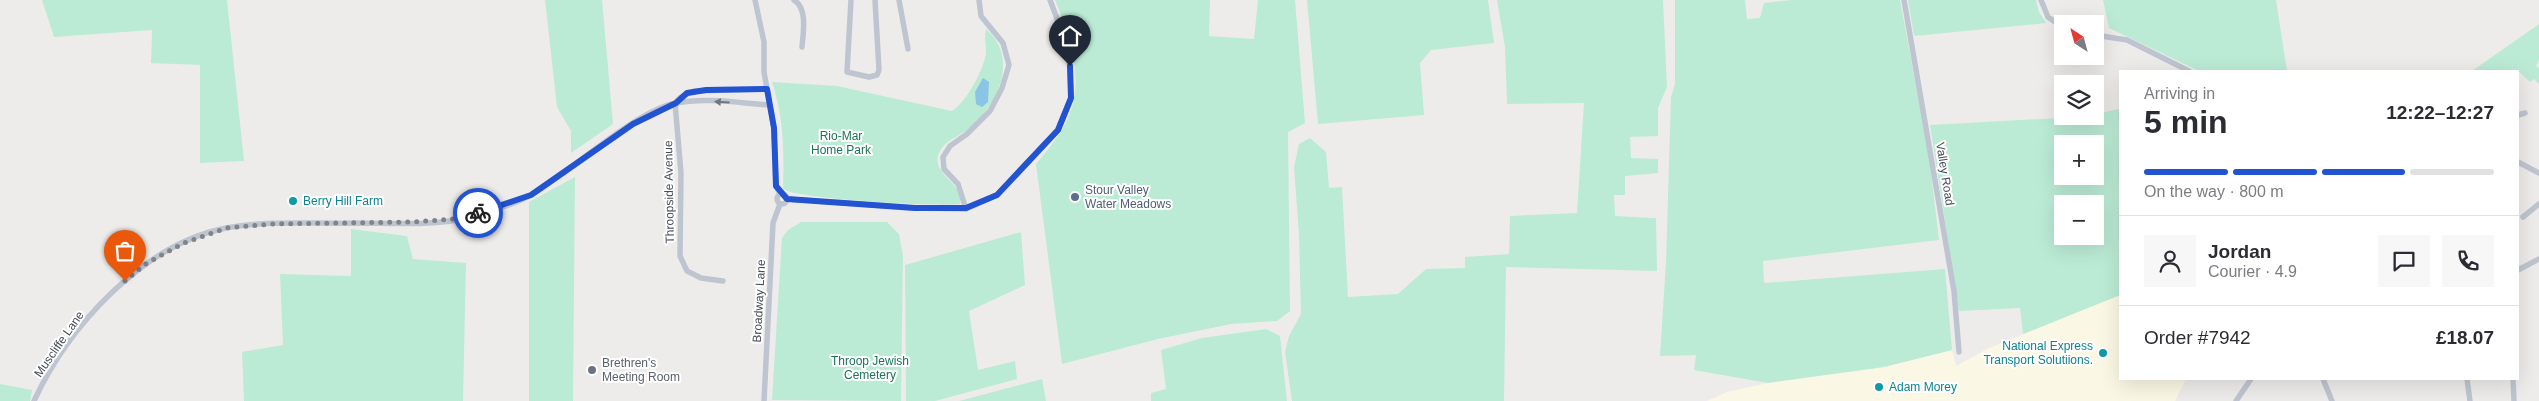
<!DOCTYPE html>
<meta charset="utf-8">
<style>
:root{--surface:#fff;--page:#f7f7f7;--text:#2b2b33;--muted:#7c7c81;--line:#e1e1e2;--accent:#2254d2}
body{margin:0;font-family:Arial,sans-serif;background:var(--page);color:var(--text);height:100vh;display:flex;flex-direction:column;font-size:19px;white-space:nowrap}
*{box-sizing:border-box;margin:0}
p{font-size:16px;color:var(--muted)}
.icon{flex:none;width:28px;height:28px;fill:none;stroke:currentColor;stroke-width:2;stroke-linecap:round;stroke-linejoin:round}
.map{position:relative;flex:1;overflow:hidden}
.sheet{position:absolute;left:2119px;top:70px;width:400px;height:310px;display:flex;flex-direction:column;background:var(--surface);border-radius:0px;box-shadow:0 5px 20px #0002}
.sheet>*{flex:none}
.needle{width:32px;rotate:324deg}
.buttons{position:absolute;left:2054px;top:15px;display:grid;gap:10px}
.buttons a{display:grid;place-items:center;width:50px;height:50px;border-radius:0px;background:var(--surface);box-shadow:0 5px 20px #0002;font-size:25px}
.pin{position:absolute;display:grid;place-items:center;width:42px;height:42px;color:#fff;margin:-51px -21px;border-radius:50% 50% 50% 0;rotate:-45deg;box-shadow:0 0 5px #0007}
.pin .icon{rotate:45deg}
.courier{position:absolute;display:grid;place-items:center;width:50px;height:50px;margin:-25px;border:4px solid #2254d2;border-radius:50%;background:#fff;color:#222;box-shadow:0 1px 6px #0007}
.headline em{font-style:normal;font-weight:800}
.headline div{display:flex;flex-direction:column-reverse}
.headline{display:flex;align-items:center;justify-content:space-between;height:85px;padding:0 25px}
h1{font-size:32px;font-weight:800;line-height:38px}
.bar{display:grid;grid-template-columns:repeat(4,1fr);gap:8px 5px;align-content:center;height:60px;padding:0 25px}
.bar i{height:6px;border-radius:4px;background:var(--line)}
.bar .selected{background:var(--accent)}
.bar p{grid-column:span 4}
.line{display:flex;align-items:center;gap:12px;padding:0 25px;border-top:1px solid var(--line)}
.line div{flex:1}
.round{display:grid;place-items:center;flex:none;width:52px;height:52px;border-radius:0px;background:var(--page)}
.map>svg:first-child{display:block}
.commercial{fill:#faf7e4}
.green{fill:#bbebd5;fill-rule:evenodd}
.water{fill:#8ac5e6}
.lines{fill:none;stroke-linecap:round;stroke-linejoin:round}
.street{stroke:#bfc5d0;stroke-width:5.5}
.oneway{fill:#707682}
.done{stroke:#80848b;stroke-width:5;stroke-dasharray:0 9}
.route{stroke:#2254d2;stroke-width:6}
.service-dot{fill:#5c6f8a;stroke:#fff;stroke-width:2}
.culture-dot{fill:#0f9aa8;stroke:#fff;stroke-width:2}
.worship-dot{fill:#6b7280;stroke:#fff;stroke-width:2}
.labels{text-anchor:middle;dominant-baseline:central;stroke-width:4;stroke-linejoin:round;paint-order:stroke}
.park-label{font-size:12px;fill:#1b7455;stroke:#fff}
.street-label{font-size:12px;fill:#454c58;stroke:#fff}
.service-label{font-size:12px;fill:#4e5e75;stroke:#fff;text-anchor:start}
.culture-label{font-size:12px;fill:#0d838f;stroke:#fff;text-anchor:start}
.worship-label{font-size:12px;fill:#5b616d;stroke:#fff;text-anchor:start}
</style>
<div class="map">
<svg width="2539" height="401" viewBox="0 0 2539 401">
<rect width="100%" height="100%" fill="#eeeceb"/>
<path class="commercial" d="M2120,295v84h66l-11,22h-468l20,-9 41,-9 116,-16 68,-17 4,16 31,-17z"/>
<path class="green" d="M42,0h185l17,161 -44,2v-98l-49,-2 1,-33 -98,7z
M545,0h57l11,124 -42,29v-22l-14,-24z
M1055,0h155l-1,36 45,3 4,-39h37l10,123 -17,9 2,179 -13,10 -46,3 -73,15 -96,25 -26,-200c8,-10 17,-20 24,-31 28,-42 13,-90 -5,-133z
M1307,0h181l6,43 -63,7 -11,13 4,52 -106,9z
M1497,0h166l4,87 -9,21v28l-28,1 1,21 27,1v14l-33,3v19h-11l1,21 41,2 1,53 -151,-4 -2,134h-212l-7,-49 4,-16 12,-22 -2,-79 -5,-68 5,-23 11,-6 16,14 3,36 13,-1 6,110 50,-3 28,-25 39,-1v-11l44,-3 1,-38 67,-3 7,-110 -77,1 -2,-57z
M1675,0h70l2,19 13,-1 4,-15 27,-3h109l29,156 10,84 -176,21 1,22 181,-14 7,81 -68,17 -116,16 -74,-13 2,-15 -36,1 6,-94 5,-165 4,-13z
M1908,0h128l3,12 7,11 -132,13z
M2103,0h173l11,71h-88l-90,-43z
M2539,24v36l-3,6 3,2v16l-5,-5 -4,3 -12,-11h-46z
M986,29c33,28 13,74 -16,99 -8,7 -22,11 -28,20 -18,25 24,34 18,56 -21,3 -164,-5 -177,-15 1,-38 1,-71 -11,-107l65,4 115,25c13,-7 33,-43 34,-59 0,-8 -2,-14 0,-23z
M2119,109l1,186 -97,39 -3,-26 -61,3 -29,-186 165,-9v-2zM2062,144h33v32h-33zM2062,204h33v32h-33z
M575,177l-2,224h-44v-199z
M801,222h86l12,12 4,22 -2,145 -129,-1 10,-162 6,-8z
M351,229l56,7 6,23 53,4 -3,138h-219l-2,-49 41,-7 -3,-71 71,2z
M1021,232l4,53 -56,26 9,59 37,-9 2,18 -82,22h-29l-1,-136z
M1266,329l14,7 7,65h-136v-8l15,-4 -5,-39 41,-12z
M1042,379l4,22h-87z
M0,384l32,6 -2,11h-30z"/>
<path class="water" d="M983,78l6,4 -1,20 -6,5 -6,-3 -1,-12z"/>
<g class="lines">
<path class="street" d="M755,0l9,42v30l10,56 2,58 4,8
M794,0c14,8 9,34 8,47
M851,0l-4,72 22,5 8,-2 2,-5 -4,-70
M899,0l9,49
M1904,0l50,291 5,61
M2041,0l7,17 14,10
M2095,35l32,5 62,31
M675,103l6,70 -1,83 7,15 14,7 22,3
M675,103l6,-6 13,-6 73,-2
M2518,115l7,-2
M2518,162l21,11
M777 199a5 5 0 1 1 10 0a5 5 0 1 1-10 0Z
M787,199l128,9 51,1 31,-14 61,-65 13,-32 -1,-32 -9,-37 -11,-29
M966,209l-8,-25 -14,-15 -1,-12 7,-11 17,-12 23,-23 12,-23 7,-23 -6,-22 -22,-27 -2,-16
M2523,217l16,-13
M2518,270l21,-11
M2323,379l9,22
M2467,379l3,22
M2513,379l1,22
M34,401c34,-74 109,-157 192,-173 43,-8 87,-4 131,-5 33,0 78,3 109,-5 20,-6 52,-14 68,-25 37,-22 103,-83 142,-90 30,-6 64,0 93,2
M764,401l9,-178 7,-19
M2236,401l15,-22"/>
</g>
<defs><path id="oneway-solid" d="M-6-.8H1V-3.2L6.5 0L1 3.2V.8H-6Z" transform="scale(1.25)"/></defs>
<use class="oneway" href="#oneway-solid" transform="translate(722 102) rotate(-176)"/>
<g class="lines">
<path class="done" d="M125,281l22,-18 37,-20 42,-15 45,-4 143,-2 51,-4 13,-5"/>
<path class="route" d="M478,213l53,-18 102,-71 43,-21 11,-10 19,-3 61,-1 7,39 2,58 11,13 128,9h51l31,-13 61,-65 13,-32 -1,-32"/>
</g>
<circle class="service-dot" cx="1075" cy="197" r="5"/>
<g class="culture-dot">
<circle cx="293" cy="201" r="5"/>
<circle cx="2103" cy="353" r="5"/>
<circle cx="1879" cy="387" r="5"/>
</g>
<circle class="worship-dot" cx="592" cy="370" r="5"/>
<g class="labels">
<g class="park-label">
<text x="841" y="136">Rio-Mar<tspan x="841" dy="14">Home Park</tspan></text>
<text x="870" y="361">Throop Jewish<tspan x="870" dy="14">Cemetery</tspan></text>
</g>
<g class="street-label">
<text transform="translate(1945 174) rotate(81)">Valley Road</text>
<text transform="translate(669 192) rotate(-91)">Throopside Avenue</text>
<text transform="translate(759 301) rotate(-87)">Broadway Lane</text>
<text transform="translate(59 344) rotate(-55)">Muscliffe Lane</text>
</g>
<g class="service-label">
<text x="1085" y="190">Stour Valley<tspan x="1085" dy="14">Water Meadows</tspan></text>
</g>
<g class="culture-label">
<text x="303" y="201">Berry Hill Farm</text>
<text x="2093" y="346" text-anchor="end">National Express<tspan x="2093" dy="14">Transport Solutiions.</tspan></text>
<text x="1889" y="387">Adam Morey</text>
</g>
<g class="worship-label">
<text x="602" y="363">Brethren's<tspan x="602" dy="14">Meeting Room</tspan></text>
</g>
</g>
</svg>
<div class="buttons">
<a><svg class="needle" viewBox="-14 -14 28 28"><path d="M0-13l5 13h-10z" fill="#e53935"/><path d="M0 13l5-13h-10z" fill="#7c7c81"/></svg></a>
<a><svg class="icon" aria-label="layers" viewBox="0 0 24 24"><path d="M12 4l9 5-9 5-9-5zM3 14l9 5 9-5"/></svg></a>
<a>+</a>
<a>−</a>
</div>
<div class="pin" style="left:125px;top:281px;background:#ea580c"><svg class="icon" aria-label="bag" viewBox="0 0 24 24"><path d="M5 8h14l-1 12H6zM9 8a3 3 0 0 1 6 0"/></svg></div>
<div class="pin" style="left:1070px;top:66px;background:#1f2937"><svg class="icon" aria-label="home" viewBox="0 0 24 24"><path d="M3 11l9-7 9 7M6 9v11h12V9"/></svg></div>
<div class="courier" style="left:478px;top:213px"><svg class="icon" aria-label="bike" viewBox="0 0 24 24"><circle cx="6" cy="16" r="4"/><circle cx="18" cy="16" r="4"/><path d="M6 16l4-8h5l3 8M10 8l3 8H6M13 5h3"/></svg></div>
<section class="sheet">
<div class="headline"><div><h1>5 min</h1><p>Arriving in</p></div><em>12:22–12:27</em></div>
<div class="bar"><i class="selected"></i><i class="selected"></i><i class="selected"></i><i></i><p>On the way · 800 m</p></div>
<div class="line" style="height:90px"><a class="round"><svg class="icon" aria-label="person" viewBox="0 0 24 24"><circle cx="12" cy="8" r="4"/><path d="M4 21q1-7 8-7t8 7"/></svg></a><div><b>Jordan</b><p>Courier · 4.9</p></div><a class="round"><svg class="icon" aria-label="chat" viewBox="0 0 24 24"><path d="M4 5h16v11H9l-5 4z"/></svg></a><a class="round"><svg class="icon" aria-label="phone" viewBox="0 0 24 24"><path d="M5 4h4l2 5-3 2q2 4 5 5l2-3 5 2v4C11 20 4 13 5 4z"/></svg></a></div>
<div class="line" style="height:65px"><div>Order #7942</div><b>£18.07</b></div>
</section>
</div>
